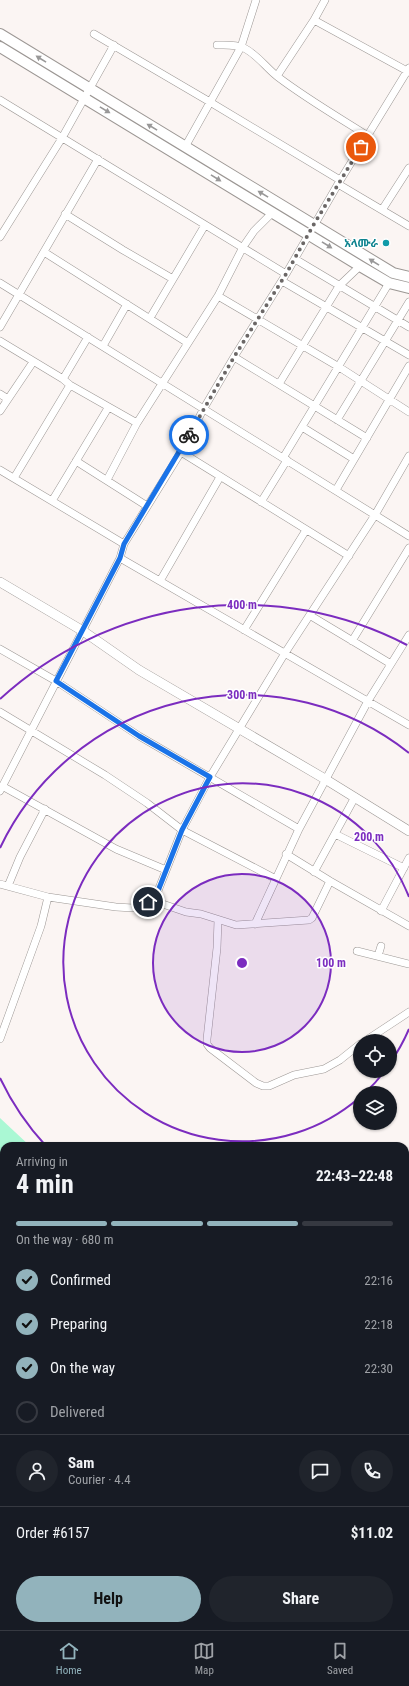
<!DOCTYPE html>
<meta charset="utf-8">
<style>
:root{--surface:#171b24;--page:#20242c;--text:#f1f3f6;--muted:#9ea1a6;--line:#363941;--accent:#92b3bc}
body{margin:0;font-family:"Roboto Condensed","Noto Sans Ethiopic",sans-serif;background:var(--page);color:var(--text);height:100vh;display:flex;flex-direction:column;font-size:15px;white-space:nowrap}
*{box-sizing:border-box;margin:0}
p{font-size:13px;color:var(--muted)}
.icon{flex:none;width:22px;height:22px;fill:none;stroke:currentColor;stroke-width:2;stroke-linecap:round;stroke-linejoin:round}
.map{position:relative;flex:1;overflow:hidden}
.sheet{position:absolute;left:0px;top:1142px;width:409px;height:488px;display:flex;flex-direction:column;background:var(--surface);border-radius:12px 12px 0 0;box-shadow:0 1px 3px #0004}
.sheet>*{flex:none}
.fabs{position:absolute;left:353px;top:1034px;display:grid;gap:8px}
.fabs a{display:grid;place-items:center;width:44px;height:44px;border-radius:50%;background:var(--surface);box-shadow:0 1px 3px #0004;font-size:20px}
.pin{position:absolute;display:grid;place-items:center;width:34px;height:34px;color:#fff;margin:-17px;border:2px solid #fff;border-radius:50%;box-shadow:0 1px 4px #0007}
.courier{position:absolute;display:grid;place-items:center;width:40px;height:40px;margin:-20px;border:3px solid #1a73e8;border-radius:50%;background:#fff;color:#222;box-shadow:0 1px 5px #0007}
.summary em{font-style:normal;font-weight:700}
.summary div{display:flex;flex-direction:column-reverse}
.summary{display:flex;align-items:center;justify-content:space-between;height:68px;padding:0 16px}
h1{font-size:26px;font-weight:700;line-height:30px}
.bar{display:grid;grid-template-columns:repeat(4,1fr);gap:6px 4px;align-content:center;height:48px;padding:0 16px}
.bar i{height:5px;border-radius:3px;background:var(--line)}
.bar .current{background:var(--accent)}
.bar p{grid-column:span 4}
.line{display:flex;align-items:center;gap:10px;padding:0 16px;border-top:1px solid var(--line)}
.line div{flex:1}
.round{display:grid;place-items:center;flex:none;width:42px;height:42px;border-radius:21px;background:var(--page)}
ol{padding:0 16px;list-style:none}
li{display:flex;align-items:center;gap:12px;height:44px}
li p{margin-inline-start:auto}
li .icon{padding:4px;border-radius:50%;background:var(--accent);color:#111;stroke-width:4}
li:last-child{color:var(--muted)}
li i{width:22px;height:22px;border:2px solid var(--line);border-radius:50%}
.cta{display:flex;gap:8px;margin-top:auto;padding:8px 16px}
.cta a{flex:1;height:46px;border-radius:24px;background:var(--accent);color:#111;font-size:16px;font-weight:700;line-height:46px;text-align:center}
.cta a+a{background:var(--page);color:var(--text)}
.dock{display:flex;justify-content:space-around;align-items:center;height:56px;border-top:1px solid var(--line);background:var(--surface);font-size:11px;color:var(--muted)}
.dock a{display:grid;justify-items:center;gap:2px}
.dock .current{color:var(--accent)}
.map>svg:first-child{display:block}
.green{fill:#aaf8d4}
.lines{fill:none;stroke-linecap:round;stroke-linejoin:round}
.minor-casing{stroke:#9c9794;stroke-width:8}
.tertiary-casing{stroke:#9c9794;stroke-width:10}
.secondary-casing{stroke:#9c9794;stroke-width:12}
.minor{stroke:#fff;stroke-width:7}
.tertiary{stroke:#fff;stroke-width:9}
.secondary{stroke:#fff;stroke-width:10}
.oneway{fill:#999898}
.done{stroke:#6b6766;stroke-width:4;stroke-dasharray:0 7.2}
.route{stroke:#1a73e8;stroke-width:5}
.ring{fill:none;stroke:#7b2cbf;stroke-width:2}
.culture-dot{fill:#0f9aa8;stroke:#fff;stroke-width:1.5}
.labels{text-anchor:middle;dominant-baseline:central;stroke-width:3;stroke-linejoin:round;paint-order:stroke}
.culture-label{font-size:11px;font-weight:bold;fill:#0d838f;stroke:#fff;text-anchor:end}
.centre{fill:#7b2cbf;stroke:#fff;stroke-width:2}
.ring-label{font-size:12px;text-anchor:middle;font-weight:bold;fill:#7b2cbf;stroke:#fff;stroke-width:3;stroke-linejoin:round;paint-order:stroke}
</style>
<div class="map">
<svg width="409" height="1630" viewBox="0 0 409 1630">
<rect width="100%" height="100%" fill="#fbf5f3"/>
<path class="green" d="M0,1118l30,28h-26v225l-4,-3z
M405,1251h4v155h-4z"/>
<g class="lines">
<g class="minor-casing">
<path id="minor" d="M314,20l95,52
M94,34l116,68 130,78
M217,45c8,0 18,-1 27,3 14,7 22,20 34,29 29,22 60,40 90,59
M277,76l37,-56 11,-20
M0,100l286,174
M185,147l56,-100 15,-47
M338,184l71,42
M382,210l27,-42
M65,214l58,36 50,29
M0,237l62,-99 52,-93
M44,252l144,91
M295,259l114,68
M282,281l127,74
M0,283l409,253
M218,296l121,71 70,45
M150,318l55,-93
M0,327l98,-168
M0,341l63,38 7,6 67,38
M103,346l24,-42
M234,357l133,81
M63,379l25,-42
M279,384l60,-98 21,-20
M0,394l8,5
M0,411l33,-49
M337,420l72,-118
M302,427l52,32
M181,452l168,104
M283,458l106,-175
M76,461l71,45
M0,470l124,74
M14,478l56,-93
M107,480l30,-57 81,-127 25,-49 11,-16 18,-18
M336,490l73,-124
M52,501l56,-93
M261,502l26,-42
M120,558l289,167
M160,581l60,-104
M311,616l80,48
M244,630l62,-100
M352,641l57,-93
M0,649l56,32 83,55 160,93
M0,712l105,63 42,28 35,27 94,49
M2,786l114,63 50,21
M0,791l120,-233 4,-14 57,-92 23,-44 30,-51 52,-83 52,-90 71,-116
M335,834l69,34
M286,854l44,27 79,45
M314,872l41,-75
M0,884l48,13 68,10 17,1 6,-1 9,-5 6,-1 32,11 15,2 35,11 73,-5 3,-2 18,-37
M8,886l12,-29 25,-48
M154,901l28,-71 28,-53 75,-124 90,-138 34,-59
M381,911l28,-53
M218,920l-1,28 -10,91v5l3,4 46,35 7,3h6l25,-11 30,-6 16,-9 20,-16
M255,924l44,-95 69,-128 41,-66
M357,951l52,13
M378,956l3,-10
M0,1039l41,-113 7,-29
M365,1041l44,-29
M0,1462l4,-1"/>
</g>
<g class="tertiary-casing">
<path id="tertiary" d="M0,582l83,49 56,39 186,109 84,52"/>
</g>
<g class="secondary-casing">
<path id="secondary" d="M0,34l393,239 16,4
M0,47l360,219 29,17 20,5"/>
</g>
<use href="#minor" class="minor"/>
<use href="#tertiary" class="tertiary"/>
<use href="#secondary" class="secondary"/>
</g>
<defs><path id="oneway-solid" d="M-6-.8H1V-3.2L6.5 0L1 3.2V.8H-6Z"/></defs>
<g class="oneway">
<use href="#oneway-solid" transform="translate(41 59) rotate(-148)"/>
<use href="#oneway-solid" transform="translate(105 110) rotate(31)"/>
<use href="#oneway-solid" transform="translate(152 127) rotate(-149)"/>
<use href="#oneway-solid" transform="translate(216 178) rotate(32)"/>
<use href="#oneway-solid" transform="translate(263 194) rotate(-149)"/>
<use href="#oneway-solid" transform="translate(327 245) rotate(32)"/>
<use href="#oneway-solid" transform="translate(374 262) rotate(-148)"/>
</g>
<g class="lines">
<path class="done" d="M189,435l45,-78 52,-83 28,-50 47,-77"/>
<path class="route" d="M148,902l6,-1 28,-71 28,-53 -71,-41 -83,-55 64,-123 4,-14 65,-109"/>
</g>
<circle cx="242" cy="963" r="89" fill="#7b2cbf" fill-opacity=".12"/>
<g class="ring">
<circle cx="242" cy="963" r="89"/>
<path d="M409 1029A179 179 0 0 1 390 1063M384 1072A179 179 0 0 1 365 1093M359 1098A179 179 0 1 1 409 897"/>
<path d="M46 1146A268 268 0 0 1 0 1078M0 848A268 268 0 0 1 409 753"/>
<path d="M0 699A358 358 0 0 1 407 645"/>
</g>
<circle class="culture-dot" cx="386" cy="243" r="4"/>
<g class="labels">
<g class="culture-label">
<text x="378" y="243">አላሙራ</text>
</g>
</g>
<circle cx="242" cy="963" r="6" class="centre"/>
<g class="ring-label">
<text x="242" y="609">400 m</text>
<text x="242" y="699">300 m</text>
<text x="369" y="841">200 m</text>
<text x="331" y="967">100 m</text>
</g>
</svg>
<div class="fabs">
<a><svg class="icon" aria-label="locate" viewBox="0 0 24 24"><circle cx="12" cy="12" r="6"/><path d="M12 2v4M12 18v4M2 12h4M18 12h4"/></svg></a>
<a><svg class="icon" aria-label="layers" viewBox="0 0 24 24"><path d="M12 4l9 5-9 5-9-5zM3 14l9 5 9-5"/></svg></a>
</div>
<div class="pin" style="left:361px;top:147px;background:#ea580c"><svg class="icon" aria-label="bag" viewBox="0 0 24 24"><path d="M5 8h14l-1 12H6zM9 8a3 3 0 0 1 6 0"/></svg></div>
<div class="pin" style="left:148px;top:902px;background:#1f2937"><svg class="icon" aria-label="home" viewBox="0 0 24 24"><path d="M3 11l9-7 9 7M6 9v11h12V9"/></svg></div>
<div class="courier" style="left:189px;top:435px"><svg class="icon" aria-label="bike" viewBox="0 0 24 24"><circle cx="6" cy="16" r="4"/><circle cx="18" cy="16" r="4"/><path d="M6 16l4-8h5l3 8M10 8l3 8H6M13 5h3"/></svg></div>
<section class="sheet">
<div class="summary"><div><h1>4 min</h1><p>Arriving in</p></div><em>22:43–22:48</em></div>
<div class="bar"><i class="current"></i><i class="current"></i><i class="current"></i><i></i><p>On the way · 680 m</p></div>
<ol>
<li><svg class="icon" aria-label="check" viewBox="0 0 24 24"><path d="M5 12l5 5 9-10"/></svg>Confirmed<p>22:16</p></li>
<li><svg class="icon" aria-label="check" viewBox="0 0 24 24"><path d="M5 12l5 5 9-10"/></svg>Preparing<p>22:18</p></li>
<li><svg class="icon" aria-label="check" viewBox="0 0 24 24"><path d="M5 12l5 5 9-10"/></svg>On the way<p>22:30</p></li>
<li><i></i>Delivered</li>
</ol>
<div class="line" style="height:72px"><a class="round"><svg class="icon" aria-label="person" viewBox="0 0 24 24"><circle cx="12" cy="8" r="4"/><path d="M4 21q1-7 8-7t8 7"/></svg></a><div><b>Sam</b><p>Courier · 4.4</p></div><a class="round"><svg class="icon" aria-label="chat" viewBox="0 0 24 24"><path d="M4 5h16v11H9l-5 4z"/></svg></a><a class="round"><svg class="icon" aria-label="phone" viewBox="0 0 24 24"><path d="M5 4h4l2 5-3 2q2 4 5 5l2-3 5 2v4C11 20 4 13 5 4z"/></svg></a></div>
<div class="line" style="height:52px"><div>Order #6157</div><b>$11.02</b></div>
<div class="cta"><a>Help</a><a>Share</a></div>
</section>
</div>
<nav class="dock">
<a class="current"><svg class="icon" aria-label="home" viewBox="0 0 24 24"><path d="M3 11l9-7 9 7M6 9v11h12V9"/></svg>Home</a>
<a><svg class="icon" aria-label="map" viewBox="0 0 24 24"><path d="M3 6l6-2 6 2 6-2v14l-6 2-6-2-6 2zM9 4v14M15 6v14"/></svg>Map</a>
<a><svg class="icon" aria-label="saved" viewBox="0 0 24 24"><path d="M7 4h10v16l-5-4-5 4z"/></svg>Saved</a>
</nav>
